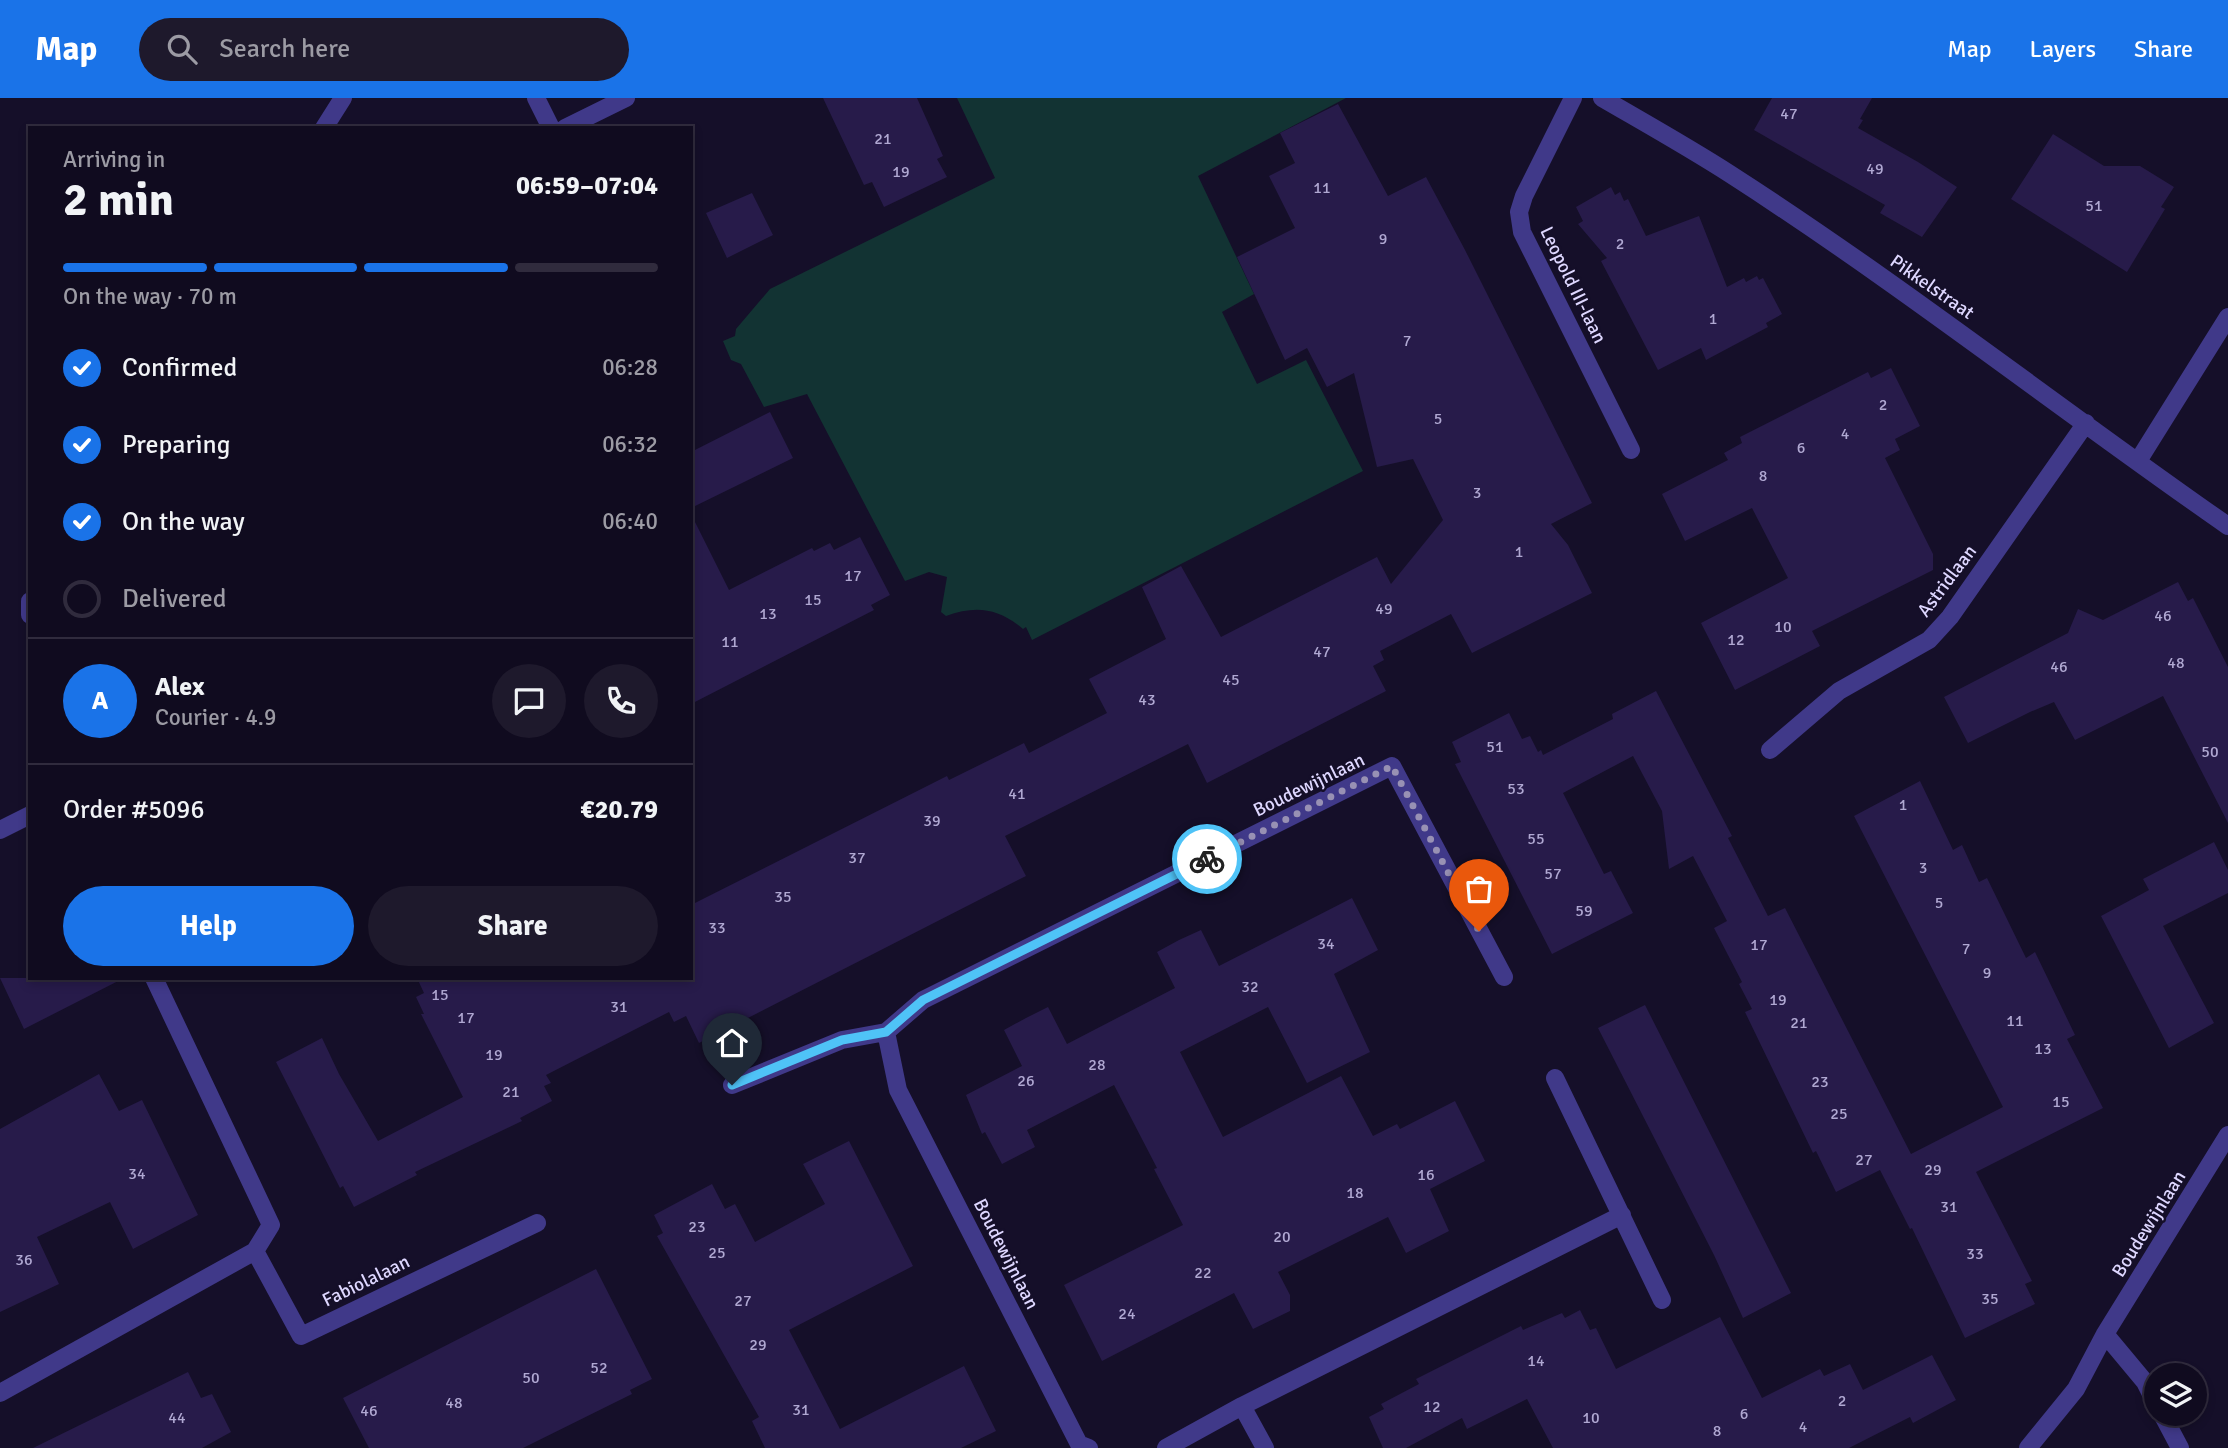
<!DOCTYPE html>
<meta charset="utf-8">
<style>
:root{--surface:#100b1f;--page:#1e192c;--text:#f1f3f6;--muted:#9c9ba4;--line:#302b3d;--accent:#1a73e8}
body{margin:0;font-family:Signika,sans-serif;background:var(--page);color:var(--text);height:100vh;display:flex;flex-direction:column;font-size:26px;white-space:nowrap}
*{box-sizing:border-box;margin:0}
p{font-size:23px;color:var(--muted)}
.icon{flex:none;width:38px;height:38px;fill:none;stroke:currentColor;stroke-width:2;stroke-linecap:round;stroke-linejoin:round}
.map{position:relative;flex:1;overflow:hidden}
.sheet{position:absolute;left:28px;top:28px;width:665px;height:854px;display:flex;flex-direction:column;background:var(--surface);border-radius:0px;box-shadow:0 4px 10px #0003,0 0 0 2px var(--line)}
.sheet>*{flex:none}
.buttons{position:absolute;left:2144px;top:1265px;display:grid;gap:14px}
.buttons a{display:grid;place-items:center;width:63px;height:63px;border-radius:50%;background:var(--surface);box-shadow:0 4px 10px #0003,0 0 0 2px var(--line);font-size:35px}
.pin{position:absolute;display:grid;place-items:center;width:60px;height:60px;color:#fff;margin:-72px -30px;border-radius:50% 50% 50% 0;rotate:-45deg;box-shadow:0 0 7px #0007}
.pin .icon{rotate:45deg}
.courier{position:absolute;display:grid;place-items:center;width:70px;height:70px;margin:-35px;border:5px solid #4fc3f7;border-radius:50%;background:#fff;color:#222;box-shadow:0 2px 9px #0007}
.head em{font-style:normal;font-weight:700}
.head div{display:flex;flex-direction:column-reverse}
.head{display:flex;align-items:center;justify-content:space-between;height:119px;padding:0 35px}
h1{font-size:46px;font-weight:700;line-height:52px}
.bar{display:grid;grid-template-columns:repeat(4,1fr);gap:10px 7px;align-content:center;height:84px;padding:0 35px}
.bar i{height:9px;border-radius:5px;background:var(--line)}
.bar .on{background:var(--accent)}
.bar p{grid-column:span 4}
.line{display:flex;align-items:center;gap:18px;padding:0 35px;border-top:2px solid var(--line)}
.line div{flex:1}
.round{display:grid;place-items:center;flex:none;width:74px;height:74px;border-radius:37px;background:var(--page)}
ol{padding:0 35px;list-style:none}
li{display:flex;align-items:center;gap:21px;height:77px}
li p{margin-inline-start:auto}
li .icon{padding:7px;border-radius:50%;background:var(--accent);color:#fff;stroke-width:4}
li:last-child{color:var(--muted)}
li i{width:38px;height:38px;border:4px solid var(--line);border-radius:50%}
.cta{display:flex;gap:14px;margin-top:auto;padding:14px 35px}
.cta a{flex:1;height:80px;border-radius:42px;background:var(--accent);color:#fff;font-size:28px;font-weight:700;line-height:80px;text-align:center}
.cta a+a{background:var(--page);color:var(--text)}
header{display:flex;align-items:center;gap:42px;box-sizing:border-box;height:98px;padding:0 35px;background:var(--accent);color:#fff}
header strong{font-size:33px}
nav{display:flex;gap:38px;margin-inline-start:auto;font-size:24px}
.search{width:490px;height:63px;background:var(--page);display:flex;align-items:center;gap:18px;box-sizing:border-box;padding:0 24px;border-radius:38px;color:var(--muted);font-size:26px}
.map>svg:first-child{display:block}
.green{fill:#123333}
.building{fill:#271b4a}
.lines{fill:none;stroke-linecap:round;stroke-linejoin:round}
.street{stroke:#403989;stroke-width:18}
.done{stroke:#9891b4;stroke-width:7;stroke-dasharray:0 12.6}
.route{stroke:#4fc3f7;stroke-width:9}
.labels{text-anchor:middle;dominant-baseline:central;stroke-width:5;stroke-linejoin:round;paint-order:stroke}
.number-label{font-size:16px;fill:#b0a8d2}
.street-label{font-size:19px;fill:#ded7ff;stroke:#150f29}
</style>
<header>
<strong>Map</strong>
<div class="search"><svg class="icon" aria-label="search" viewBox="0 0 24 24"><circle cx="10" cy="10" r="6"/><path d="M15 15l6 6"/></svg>Search here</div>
<nav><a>Map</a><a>Layers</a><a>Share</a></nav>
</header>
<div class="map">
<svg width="2228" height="1350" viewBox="0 0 2228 1350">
<rect width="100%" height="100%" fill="#150f29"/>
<path class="green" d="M957,0h389l-148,78 56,118 -32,18 35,72 49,-24 57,111 -331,169 -6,-13 -3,2c-25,-21 -47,-24 -77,-13l-5,-4 6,-35 -18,-5 -24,9 -98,-187 -43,13 -23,-43 -10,-4 -8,-19 12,-5 1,-7 34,-40 225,-111z"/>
<path class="building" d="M823,0h94l26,58 -6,3 10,18 -63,30 -12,-25 -8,3z
M1772,0h100l-12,21 3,1 -5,8 60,34 39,25 -35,50 -42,-24 5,-8 -131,-75z
M1338,6l50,92 38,-19 39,73 127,253 -41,21 17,21 24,48 -120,60 -21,-39 -71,37 4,9 -11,6 13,25 -179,92 -19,-39 -183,92 21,40 -327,167 -13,-27 -12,6 -5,-10 -123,63 5,8 -7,3 8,15 -32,17 2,3 -107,51 2,3 -63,32 -11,-21 -3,2 -64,-126 46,-24 17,36 39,67 85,-44 -42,-83h3l-8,-17 8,-4 -7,-15h274v-73l256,-129 2,4 75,-37 5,10 78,-40 -18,-34 77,-40 -24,-52 39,-21 40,71 156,-80 14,27 52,-64 -30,-61 -36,8 -23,-94 -27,14 -20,-39 -22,12 -48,-103 58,-29 -26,-52 26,-13 -15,-30z
M2053,36l51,32h36l34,21 -13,20 4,2 -38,63 -116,-73z
M1611,89l4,8 5,-3 4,9 4,-2 18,37 53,-20 28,71 17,-9 2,4 11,-6 2,4 4,-2 19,36 -16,9 2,4 -62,33 -5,-12 -43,22 -57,-109 6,-3 -29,-34 5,-3 -7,-14z
M752,95l21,42 -46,23 -21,-45z
M1891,270l29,58 -25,13 5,11 -15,8 48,96v16l-121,61 8,15 -85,44 -34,-67 87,-45 -36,-70 -67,33 -23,-47 66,-34 -4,-7 18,-10 -2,-6 128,-65 3,6z
M770,314l23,46 -102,50v-56z
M691,416l38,76 83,-42 2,3 16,-8 4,7 26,-13 30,58 -19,10 3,5 -183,94z
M2178,484l10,19 5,-3 35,69v156l-65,-127 -88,44 -21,-38 -24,10 -62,31 -24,-46 124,-64 10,-24 25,11z
M1656,593l76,145 -4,2 40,78 17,-8 126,246 92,-47 -149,-291 66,-35 33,69 9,-5 17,37 8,-4 39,80 9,-6 40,83 -8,4 36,69 -127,64 56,109 -7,3 10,20 -70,34 -53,-110 -2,1 -30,-59 -44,22 -20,-41 -3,2 -68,-141 7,-3 -13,-25 3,-2 -28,-54 13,-7 -34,-65 -24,13 -7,-58 -29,-55 -70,37 41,81 7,-3 22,42 -81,41 -97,-190 6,-2 -9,-20 57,-29 13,26 8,-3 8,16 3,-2 2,5 70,-36 -1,-5z
M2214,744l14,28v23l-65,33 51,97 -45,25 -68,-132 48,-26 -6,-11z
M1352,800l26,52 -44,24 36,78 -63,31 -39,-76 -88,45 43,85 118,-61 32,60 24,-12 3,5 55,-28 30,60 -55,28 19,42 -43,22 -18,-36 -110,55 12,23v16l-37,18 -19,-36 -132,68 -38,-76 119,-60 -29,-56 3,-1 -43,-83 -87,45 8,17 -33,17 -17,-32 -3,2 -16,-39 56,-29 -18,-36 22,-12 22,-11 19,37 108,-56 -18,-36 22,-12 22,-10 18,36z
M0,880h124l-100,51z
M1645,907l146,288 -48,25 -29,-63 -116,-227z
M99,976l20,37 23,-11 56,115 -65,34 -23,-47 -73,35 22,47 -59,28v-183z
M849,1043l64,125 -124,64 51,99 124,-63 32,65 -35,17h-196l-13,-27 7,-4 -102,-181 6,-3 -9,-18 58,-31 13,25 10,-5 20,38 70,-38 -22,-40z
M596,1171l56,110 -22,11 2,4 -109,54h-154l-26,-50z
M1580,1212l10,20 6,-2 20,41 104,-52 42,81 58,-29 4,7 26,-12 13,26 69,-35 24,45 -43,23 -3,-6 -61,31h-296l-26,-49 -60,30 -5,-11 -56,30h-23l-14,-31 15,-8 -3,-5 38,-20 -3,-5 105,-53 2,4 39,-17 3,5z
M188,1274l13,26 11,-4 19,38 -29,16h-169z"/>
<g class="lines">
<path class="street" d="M536,0l15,30
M1573,0l-49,98 -5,16 3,20 109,218
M1602,0c43,25 86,49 128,76 171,110 331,236 498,352
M324,30l19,-30
M565,30l61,-30
M2138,363l90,-144
M30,503v14
M1770,652l69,-59 90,-51 21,-23 136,-194
M0,732l30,-15
M1555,980l107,222
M732,987l110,-45 44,-8
M255,1153l46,85 236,-113
M2105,1236l40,48 11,22
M0,1295l255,-142 16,-26 -117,-247
M1242,1308l23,42
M2162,1316l18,34
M1089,1350l-10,-4 -181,-354 -12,-58 37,-32 469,-234 112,211
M1166,1350l76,-42 380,-191
M2028,1350l48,-59 29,-55 123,-199"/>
</g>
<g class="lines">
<path class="done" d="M1207,761l185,-93 87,165"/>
<path class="route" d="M732,987l110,-45 44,-8 37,-32 284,-141"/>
</g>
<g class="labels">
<g class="number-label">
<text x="1789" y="16">47</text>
<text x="883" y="41">21</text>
<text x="1875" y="71">49</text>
<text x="901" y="74">19</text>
<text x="1322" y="90">11</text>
<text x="2094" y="108">51</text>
<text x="1383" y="141">9</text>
<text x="1620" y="146">2</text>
<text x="1713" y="221">1</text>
<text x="1407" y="243">7</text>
<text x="1883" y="307">2</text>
<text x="1438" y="321">5</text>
<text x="1845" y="336">4</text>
<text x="1801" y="350">6</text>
<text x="1763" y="378">8</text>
<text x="1477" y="395">3</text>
<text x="1519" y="454">1</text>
<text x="853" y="478">17</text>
<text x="813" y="502">15</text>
<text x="1384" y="511">49</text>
<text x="768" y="516">13</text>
<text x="2163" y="518">46</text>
<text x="1783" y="529">10</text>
<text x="1736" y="542">12</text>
<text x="730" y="544">11</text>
<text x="1322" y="554">47</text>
<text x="2176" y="565">48</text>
<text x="2059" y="569">46</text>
<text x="1231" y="582">45</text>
<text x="1147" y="602">43</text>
<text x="1495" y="649">51</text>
<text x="2210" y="654">50</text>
<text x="1516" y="691">53</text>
<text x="1017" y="696">41</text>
<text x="1903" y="707">1</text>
<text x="932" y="723">39</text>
<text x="1536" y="741">55</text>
<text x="857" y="760">37</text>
<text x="1923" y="770">3</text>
<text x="1553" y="776">57</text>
<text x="783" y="799">35</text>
<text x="1939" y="805">5</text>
<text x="1584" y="813">59</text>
<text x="717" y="830">33</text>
<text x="1326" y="846">34</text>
<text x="1759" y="847">17</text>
<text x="1966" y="851">7</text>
<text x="1987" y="875">9</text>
<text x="1250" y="889">32</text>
<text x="440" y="897">15</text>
<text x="1778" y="902">19</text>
<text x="619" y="909">31</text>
<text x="466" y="920">17</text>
<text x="2015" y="923">11</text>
<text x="1799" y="925">21</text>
<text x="2043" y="951">13</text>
<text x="494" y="957">19</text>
<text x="1097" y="967">28</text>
<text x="1026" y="983">26</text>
<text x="1820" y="984">23</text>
<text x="511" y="994">21</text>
<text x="2061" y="1004">15</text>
<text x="1839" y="1016">25</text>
<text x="1864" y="1062">27</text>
<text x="1933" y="1072">29</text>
<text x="137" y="1076">34</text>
<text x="1426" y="1077">16</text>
<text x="1355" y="1095">18</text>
<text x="1949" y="1109">31</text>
<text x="697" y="1129">23</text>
<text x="1282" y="1139">20</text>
<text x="717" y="1155">25</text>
<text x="1975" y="1156">33</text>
<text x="24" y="1162">36</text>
<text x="1203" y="1175">22</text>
<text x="1990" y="1201">35</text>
<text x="743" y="1203">27</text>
<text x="1127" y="1216">24</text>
<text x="758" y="1247">29</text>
<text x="1536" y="1263">14</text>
<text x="599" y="1270">52</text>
<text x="531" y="1280">50</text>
<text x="1842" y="1303">2</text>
<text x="454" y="1305">48</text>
<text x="1432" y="1309">12</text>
<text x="801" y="1312">31</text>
<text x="369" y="1313">46</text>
<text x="1744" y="1316">6</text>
<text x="177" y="1320">44</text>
<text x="1591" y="1320">10</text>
<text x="1803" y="1329">4</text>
<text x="1717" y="1333">8</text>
</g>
<g class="street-label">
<text transform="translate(1573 187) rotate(64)">Leopold III-laan</text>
<text transform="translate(1932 189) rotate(35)">Pikkelstraat</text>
<text transform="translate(1947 483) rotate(-53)">Astridlaan</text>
<text transform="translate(1309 687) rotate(-26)">Boudewijnlaan</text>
<text transform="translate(2149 1126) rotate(-58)">Boudewijnlaan</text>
<text transform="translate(1006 1156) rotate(63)">Boudewijnlaan</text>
<text transform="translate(366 1183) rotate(-26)">Fabiolalaan</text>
</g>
</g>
</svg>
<div class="buttons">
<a><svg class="icon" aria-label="layers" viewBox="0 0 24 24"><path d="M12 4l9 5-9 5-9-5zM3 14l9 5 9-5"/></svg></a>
</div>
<div class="pin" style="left:1479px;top:833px;background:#ea580c"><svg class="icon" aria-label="bag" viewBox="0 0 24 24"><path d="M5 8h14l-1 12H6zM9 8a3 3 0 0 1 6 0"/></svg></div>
<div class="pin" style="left:732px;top:987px;background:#1f2937"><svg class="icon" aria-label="home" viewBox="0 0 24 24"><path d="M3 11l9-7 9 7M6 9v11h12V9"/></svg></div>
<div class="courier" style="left:1207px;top:761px"><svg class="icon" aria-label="bike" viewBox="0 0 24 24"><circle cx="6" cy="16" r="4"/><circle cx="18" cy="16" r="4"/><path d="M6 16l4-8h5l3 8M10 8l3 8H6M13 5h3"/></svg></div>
<section class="sheet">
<div class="head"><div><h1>2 min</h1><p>Arriving in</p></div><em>06:59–07:04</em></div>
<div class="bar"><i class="on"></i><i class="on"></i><i class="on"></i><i></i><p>On the way · 70 m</p></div>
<ol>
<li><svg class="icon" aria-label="check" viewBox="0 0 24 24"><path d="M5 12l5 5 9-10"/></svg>Confirmed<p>06:28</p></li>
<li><svg class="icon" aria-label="check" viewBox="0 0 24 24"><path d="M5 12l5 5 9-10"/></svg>Preparing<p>06:32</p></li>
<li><svg class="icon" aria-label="check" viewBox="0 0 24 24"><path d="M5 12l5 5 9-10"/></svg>On the way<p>06:40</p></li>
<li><i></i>Delivered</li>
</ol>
<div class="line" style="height:126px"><b class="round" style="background:var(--accent);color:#fff">A</b><div><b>Alex</b><p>Courier · 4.9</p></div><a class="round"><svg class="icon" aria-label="chat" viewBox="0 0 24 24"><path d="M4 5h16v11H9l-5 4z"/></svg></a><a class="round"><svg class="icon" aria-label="phone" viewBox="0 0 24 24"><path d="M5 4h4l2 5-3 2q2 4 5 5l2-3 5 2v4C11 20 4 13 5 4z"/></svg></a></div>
<div class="line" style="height:91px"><div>Order #5096</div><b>€20.79</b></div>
<div class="cta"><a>Help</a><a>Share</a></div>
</section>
</div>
